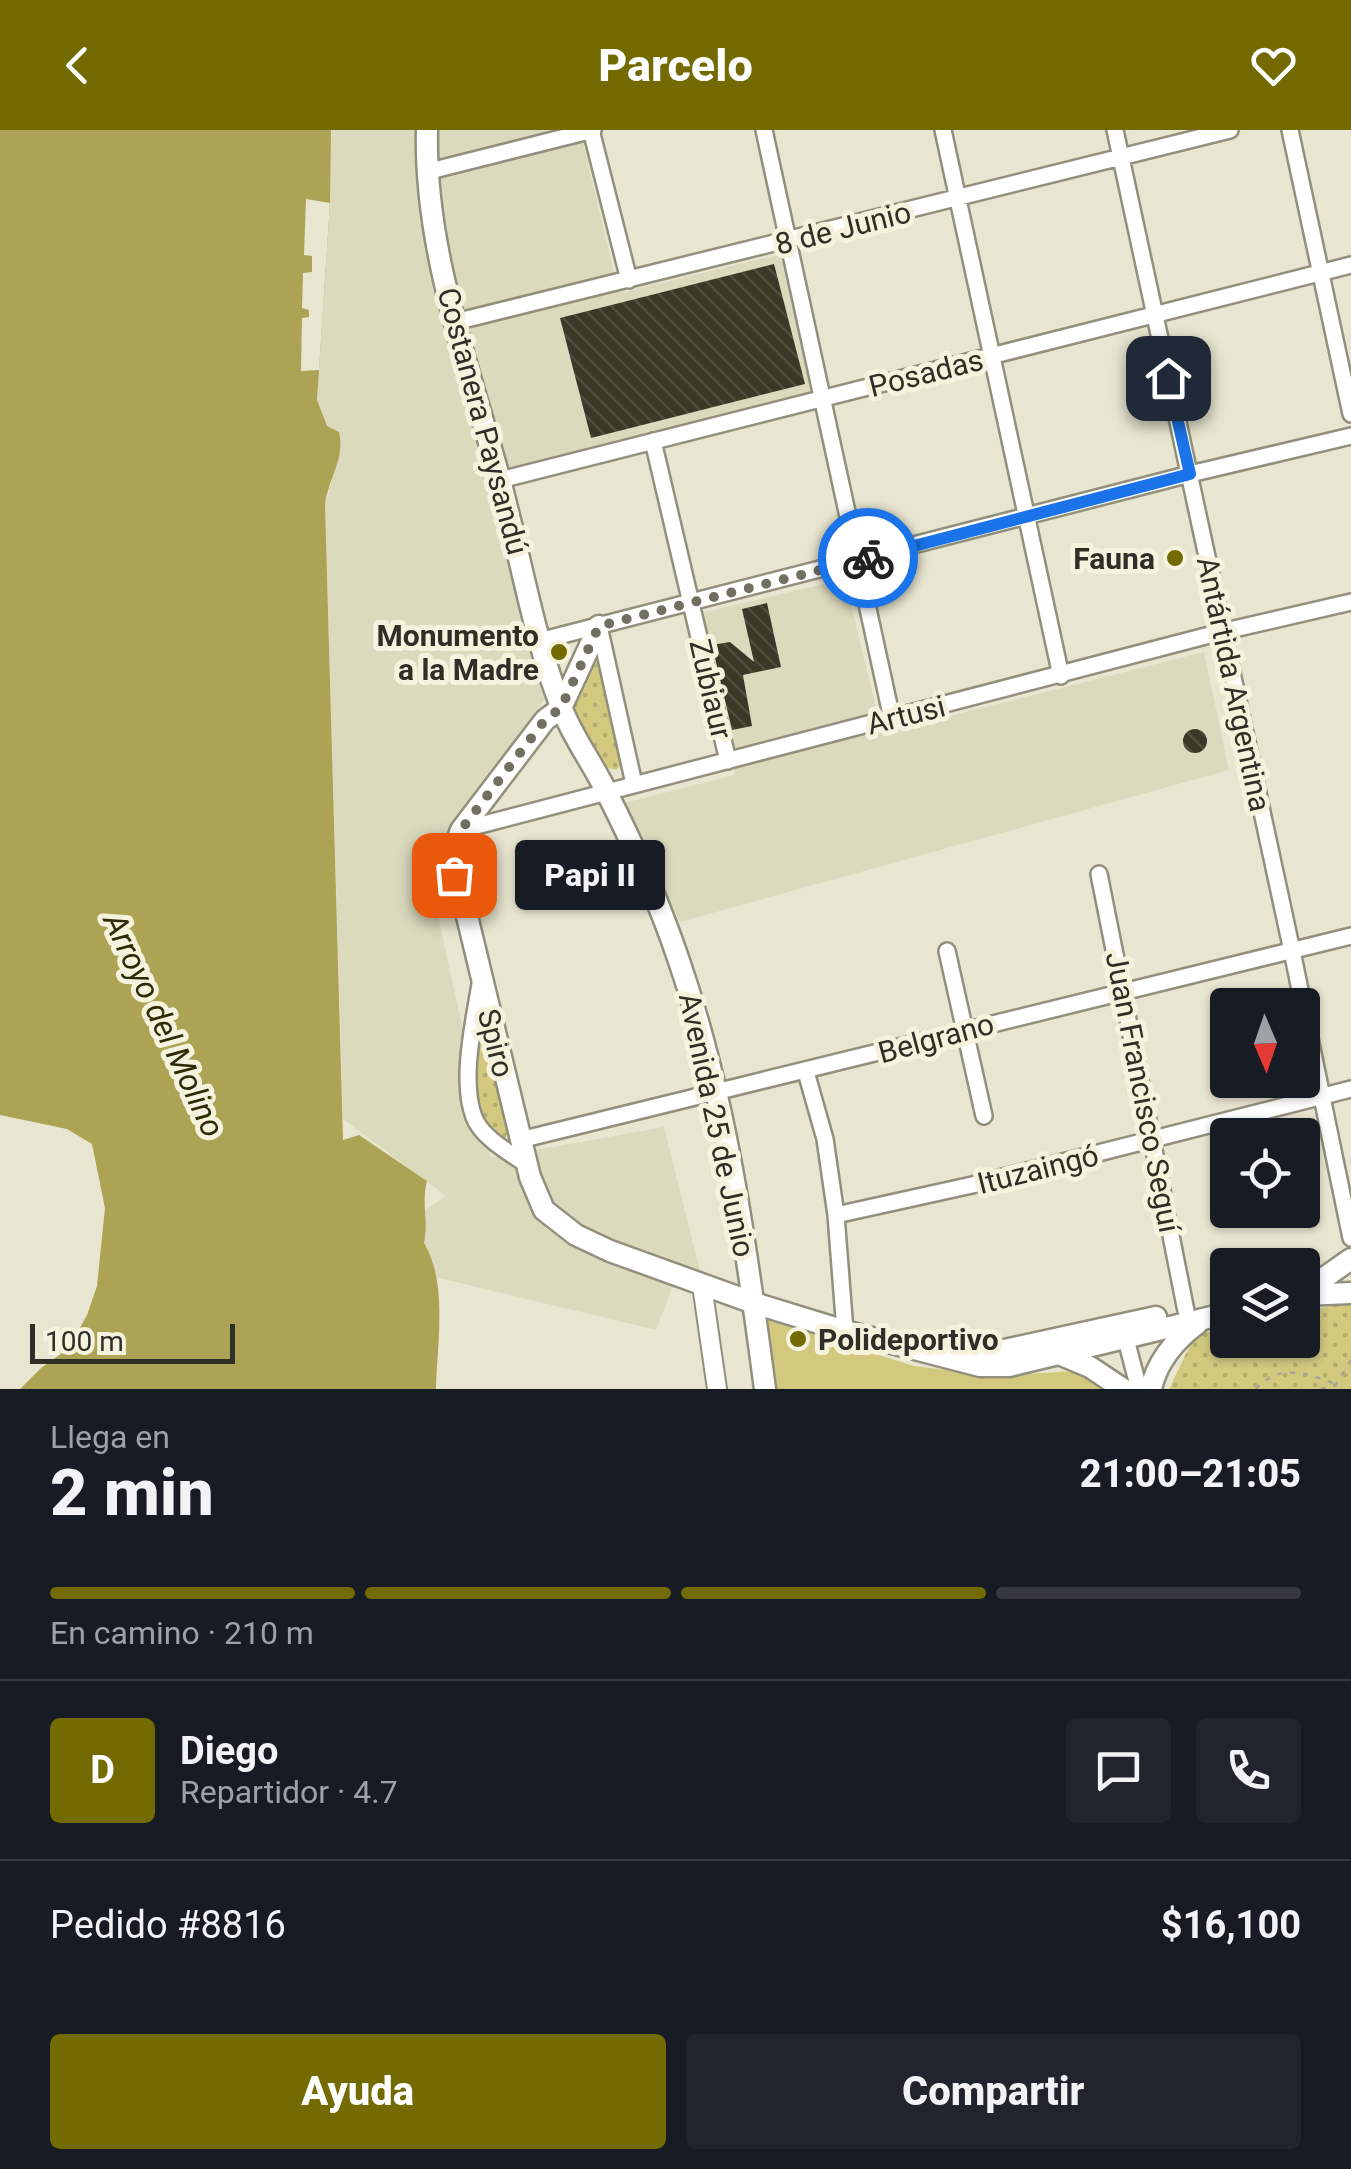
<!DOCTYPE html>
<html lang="es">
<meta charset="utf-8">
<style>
:root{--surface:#171b24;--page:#20242c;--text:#f1f3f6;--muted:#9ea1a6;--line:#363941;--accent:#746a02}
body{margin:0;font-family:Roboto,sans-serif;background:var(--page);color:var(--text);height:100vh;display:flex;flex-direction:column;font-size:38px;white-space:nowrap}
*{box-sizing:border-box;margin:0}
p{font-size:32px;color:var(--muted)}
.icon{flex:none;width:55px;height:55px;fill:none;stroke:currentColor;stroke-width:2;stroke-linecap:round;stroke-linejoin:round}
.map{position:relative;height:1259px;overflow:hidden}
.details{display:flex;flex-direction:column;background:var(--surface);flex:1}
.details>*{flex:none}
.needle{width:65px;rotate:178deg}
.controls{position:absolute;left:1210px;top:858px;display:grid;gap:20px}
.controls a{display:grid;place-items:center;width:110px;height:110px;border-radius:10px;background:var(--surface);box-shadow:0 2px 8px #0004;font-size:50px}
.scale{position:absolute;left:30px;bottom:25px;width:205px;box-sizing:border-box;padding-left:10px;border:5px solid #302f27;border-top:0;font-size:28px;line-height:35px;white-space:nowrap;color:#302f27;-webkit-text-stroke:8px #f5f3dd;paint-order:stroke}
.pin{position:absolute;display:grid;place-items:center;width:85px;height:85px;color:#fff;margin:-42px;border-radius:20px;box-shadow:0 5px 15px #0006}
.courier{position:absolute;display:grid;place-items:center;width:100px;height:100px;margin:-50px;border:8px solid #1a73e8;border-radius:50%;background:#fff;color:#222;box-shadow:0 2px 12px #0007}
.bubble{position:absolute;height:70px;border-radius:10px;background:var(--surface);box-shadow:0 2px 8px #0004;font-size:32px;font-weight:800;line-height:70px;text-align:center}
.headline em{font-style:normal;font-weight:800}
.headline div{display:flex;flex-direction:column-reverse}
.headline{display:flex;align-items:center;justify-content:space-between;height:170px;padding:0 50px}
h1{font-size:65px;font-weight:800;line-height:75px}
.bar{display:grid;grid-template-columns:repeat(4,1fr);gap:15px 10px;align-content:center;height:120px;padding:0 50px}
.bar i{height:12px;border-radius:8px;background:var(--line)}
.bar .current{background:var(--accent)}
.bar p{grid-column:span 4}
.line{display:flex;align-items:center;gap:25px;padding:0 50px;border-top:2px solid var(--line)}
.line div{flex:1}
.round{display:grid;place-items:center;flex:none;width:105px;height:105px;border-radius:10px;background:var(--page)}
.cta{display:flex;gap:20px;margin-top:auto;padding:20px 50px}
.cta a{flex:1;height:115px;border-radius:10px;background:var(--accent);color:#fff;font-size:40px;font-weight:800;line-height:115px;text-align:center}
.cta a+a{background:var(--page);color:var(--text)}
header{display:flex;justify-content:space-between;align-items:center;height:130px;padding:0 50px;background:var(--accent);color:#fff;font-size:45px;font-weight:800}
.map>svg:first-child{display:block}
.built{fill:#dcdabd}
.green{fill:url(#green-dots)}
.pitch{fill:#d2c97f}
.water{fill:#aca355}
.pier{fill:#e8e6d0}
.building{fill:url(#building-back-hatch)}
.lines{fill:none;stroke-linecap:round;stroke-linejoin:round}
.minor-casing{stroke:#92907d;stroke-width:20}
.tertiary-casing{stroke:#92907d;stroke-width:22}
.secondary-casing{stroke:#92907d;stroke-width:25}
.path{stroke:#a6a594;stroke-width:2.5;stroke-dasharray:5 8;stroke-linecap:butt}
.minor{stroke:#fff;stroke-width:15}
.tertiary{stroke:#fff;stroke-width:18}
.secondary{stroke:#fff;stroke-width:20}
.done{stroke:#706f62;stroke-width:10;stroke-dasharray:0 18}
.route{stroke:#1a73e8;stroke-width:12}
.poi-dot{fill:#746a02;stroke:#f5f3dd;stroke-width:4}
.labels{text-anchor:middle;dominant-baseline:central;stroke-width:10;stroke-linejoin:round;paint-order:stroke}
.street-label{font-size:30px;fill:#302f27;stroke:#f5f3dd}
.poi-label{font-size:30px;font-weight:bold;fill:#302f27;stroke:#f5f3dd;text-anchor:end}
.water-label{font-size:32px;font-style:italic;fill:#2e2a06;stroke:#f5f3dd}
</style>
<header><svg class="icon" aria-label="back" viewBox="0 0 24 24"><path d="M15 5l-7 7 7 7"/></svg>Parcelo<svg class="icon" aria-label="heart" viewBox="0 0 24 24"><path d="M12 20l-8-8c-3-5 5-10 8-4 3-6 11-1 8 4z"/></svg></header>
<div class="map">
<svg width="1351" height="1259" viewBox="0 0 1351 1259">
<defs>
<pattern id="green-dots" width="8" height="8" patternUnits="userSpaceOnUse" patternTransform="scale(2.5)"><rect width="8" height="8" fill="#d2c97f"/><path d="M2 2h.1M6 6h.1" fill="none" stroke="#b5ad6e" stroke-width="1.8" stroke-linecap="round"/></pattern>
<pattern id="building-back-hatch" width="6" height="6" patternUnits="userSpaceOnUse" patternTransform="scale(2.5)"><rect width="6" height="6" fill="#3a3927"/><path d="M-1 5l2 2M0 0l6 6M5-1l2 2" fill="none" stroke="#4e4d3e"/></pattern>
</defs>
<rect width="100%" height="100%" fill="#e8e6d0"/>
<path class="built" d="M331,0h249l39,163 162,-39 31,138 -324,84 56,224 -112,151 4,56 55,251 173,-31 36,144 -27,-8 -2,28 -15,39 -271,-65 -3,-26 64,-43 -103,-77 -18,-614 12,-44 -20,-61z
M845,449l37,154 322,-81 25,118 -549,152 -56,-119 111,-28 -34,-162z"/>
<path class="green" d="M600,528l24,104 -8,8 -11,-3 -30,-52v-22z
M480,894l28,106 -3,9 -24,-23 -8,-40z
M1351,1172v87h-182l26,-54 32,-7 1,12h74l1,-28z"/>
<path class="pitch" d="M768,1190l146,46 81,10 78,-5 32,13 3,5h-332z"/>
<path class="water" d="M0,0h331l-1,73 -13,197 10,26 12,6c6,28 -10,44 -14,73l18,635 16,-5 68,46c-6,24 2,38 -3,62 24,40 13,101 12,146h-416l21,-21 27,-19 19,-34 10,-29 8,-78 -13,-64 -25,-15 -67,-14z"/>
<path class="pier" d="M306,69l24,4 -11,167 -18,1 1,-53 7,-1v-7l-7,-2 1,-35 9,-1v-16l-8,-1z"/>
<path class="building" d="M774,134l31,120 -214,54 -31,-120z
M767,473l14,64 -38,8 9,51 -20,4 -20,-85 18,-3 24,20 -12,-53z
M1183 611a12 12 0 1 1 24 0a12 12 0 1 1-24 0Z"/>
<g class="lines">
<g class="minor-casing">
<path id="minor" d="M591,0l38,150
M764,0l128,589
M943,0l118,546
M1115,0l177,821 59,287
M1290,0l61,284
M426,42l167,-42
M455,192l775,-192
M653,311l75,320
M500,350l851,-215
M599,496l35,158
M539,511l651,-167 161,-38
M461,700l760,-198 130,-30
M1099,744l87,437
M947,821l37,165
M480,854c-6,37 -20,97 -6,133 7,20 36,36 52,47
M806,942l19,67 11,76
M520,1010l831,-204
M1123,1198l16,61
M845,1201l-9,-116 136,-30 379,-96"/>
</g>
<g class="tertiary-casing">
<path id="tertiary" d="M702,1155l15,104"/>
</g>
<g class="secondary-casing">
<path id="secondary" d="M427,0c-3,119 41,234 72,347 21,76 33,154 61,227 11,31 32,58 46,87 27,53 53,111 72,167 48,138 68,287 87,431
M599,496l-38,82 -16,12 -84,110 -9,24 78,323 14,33 32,25 34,16 144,52 91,28 135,35h29l219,-53
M1302,1156l19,-6 30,-21
M1304,1165l47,-2
M1059,1224l31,13 33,22
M969,1225l31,-4 156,-34
M1151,1259c6,-28 24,-49 47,-66"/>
</g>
<path class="path" d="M1256,1259c23,-26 51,-16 80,-5
M1321,1259l15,-5 15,-24"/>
<use href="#minor" class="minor"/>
<use href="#tertiary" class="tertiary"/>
<use href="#secondary" class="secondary"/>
</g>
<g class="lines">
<path class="done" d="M454,745l-2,-21 9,-24 84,-110 16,-12 38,-82 269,-68"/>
<path class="route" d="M868,428l322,-84 -22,-96"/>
</g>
<g class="poi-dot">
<circle cx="1175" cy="428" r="10"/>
<circle cx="559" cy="522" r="10"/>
<circle cx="798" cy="1209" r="10"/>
</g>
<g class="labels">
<g class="street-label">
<text transform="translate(843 98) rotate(-14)">8 de Junio</text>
<text transform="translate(926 243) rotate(-14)">Posadas</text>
<text transform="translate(483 291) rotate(75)">Costanera Paysandú</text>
<text transform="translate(1234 554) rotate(78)">Antártida Argentina</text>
<text transform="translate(711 559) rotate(77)">Zubiaur</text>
<text transform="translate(906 585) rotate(-14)">Artusi</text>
<text transform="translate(936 908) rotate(-15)">Belgrano</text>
<text transform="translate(496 913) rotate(76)">Spiro</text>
<text transform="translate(1143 962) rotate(79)">Juan Francisco Seguí</text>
<text transform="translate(717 995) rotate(78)">Avenida 25 de Junio</text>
<text transform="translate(1038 1039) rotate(-14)">Ituzaingó</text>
</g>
<g class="poi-label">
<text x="1155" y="428">Fauna</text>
<text x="539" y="505">Monumento<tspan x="539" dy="34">a la Madre</tspan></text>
<text x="818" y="1209" text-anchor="start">Polideportivo</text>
</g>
<g class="water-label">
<text transform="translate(164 895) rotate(65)">Arroyo del Molino</text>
</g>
</g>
</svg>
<div class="controls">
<a><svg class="needle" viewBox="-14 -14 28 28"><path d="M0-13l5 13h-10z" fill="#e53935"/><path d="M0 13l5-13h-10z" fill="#9ea1a6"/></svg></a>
<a><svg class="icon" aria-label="locate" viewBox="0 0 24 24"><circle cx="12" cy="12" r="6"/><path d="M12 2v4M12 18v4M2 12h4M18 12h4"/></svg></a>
<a><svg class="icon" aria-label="layers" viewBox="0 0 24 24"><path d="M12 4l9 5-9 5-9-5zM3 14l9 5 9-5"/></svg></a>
</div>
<div class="scale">100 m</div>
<div class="pin" style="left:454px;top:745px;background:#ea580c"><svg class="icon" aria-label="bag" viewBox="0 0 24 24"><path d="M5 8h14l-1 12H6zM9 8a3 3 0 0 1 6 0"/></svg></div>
<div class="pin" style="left:1168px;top:248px;background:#1f2937"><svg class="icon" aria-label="home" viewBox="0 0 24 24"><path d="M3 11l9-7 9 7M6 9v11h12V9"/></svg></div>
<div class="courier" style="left:868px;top:428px"><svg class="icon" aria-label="bike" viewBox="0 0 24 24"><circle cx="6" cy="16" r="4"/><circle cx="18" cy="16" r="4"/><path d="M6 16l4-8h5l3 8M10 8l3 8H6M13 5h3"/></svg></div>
<div class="bubble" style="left:515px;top:710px;width:150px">Papi II</div>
</div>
<section class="details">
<div class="headline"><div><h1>2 min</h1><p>Llega en</p></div><em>21:00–21:05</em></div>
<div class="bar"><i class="current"></i><i class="current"></i><i class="current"></i><i></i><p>En camino · 210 m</p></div>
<div class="line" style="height:180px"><b class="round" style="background:var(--accent);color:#fff">D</b><div><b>Diego</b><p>Repartidor · 4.7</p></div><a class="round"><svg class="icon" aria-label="chat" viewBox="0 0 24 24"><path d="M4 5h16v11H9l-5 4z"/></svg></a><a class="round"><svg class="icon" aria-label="phone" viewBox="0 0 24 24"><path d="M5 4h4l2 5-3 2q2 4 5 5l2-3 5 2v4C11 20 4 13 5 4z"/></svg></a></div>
<div class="line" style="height:130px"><div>Pedido #8816</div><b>$16,100</b></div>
<div class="cta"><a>Ayuda</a><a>Compartir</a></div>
</section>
